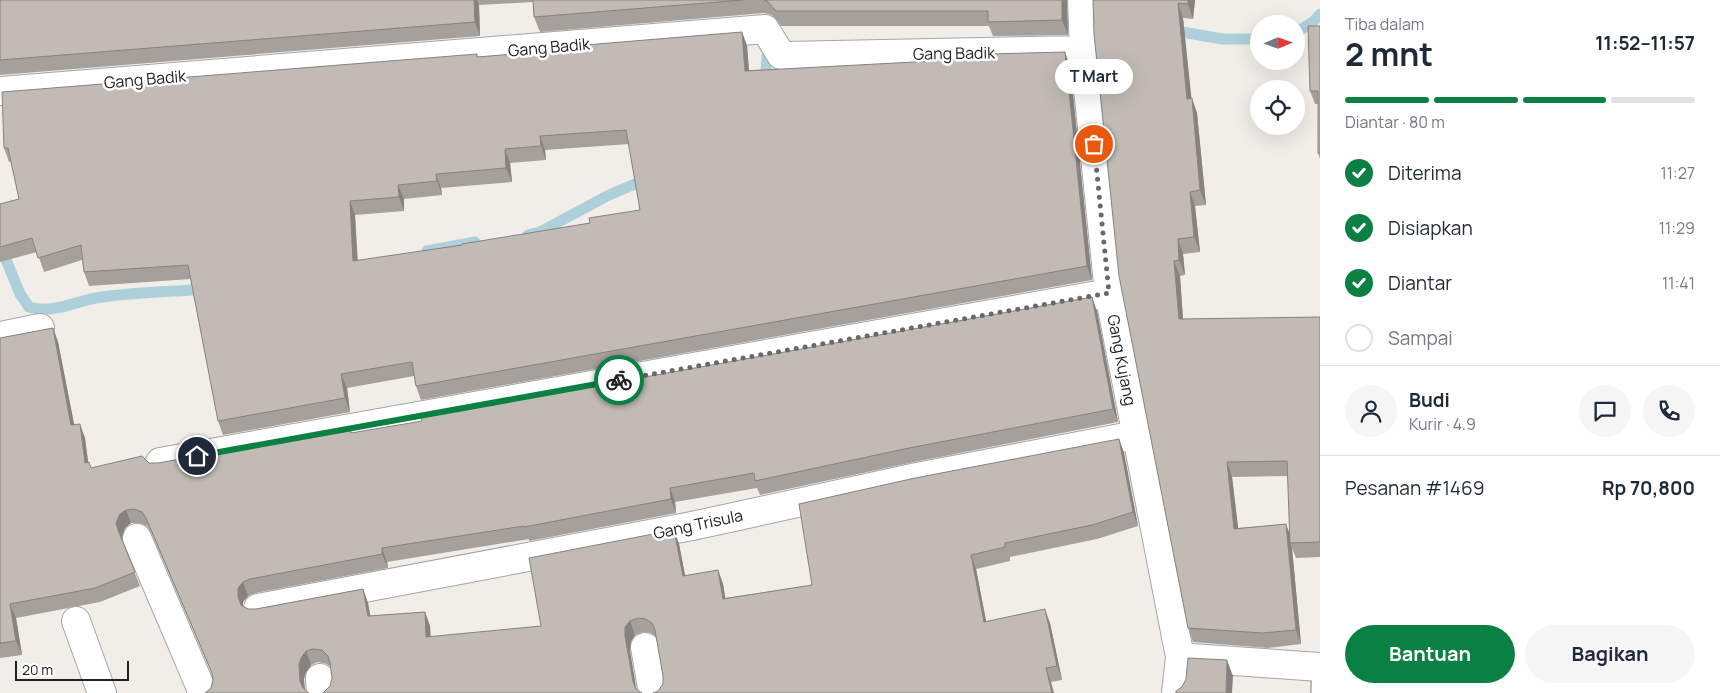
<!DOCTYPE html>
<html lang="id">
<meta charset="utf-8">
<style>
:root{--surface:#fff;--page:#f6f6f7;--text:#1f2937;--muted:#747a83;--line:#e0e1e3;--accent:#0b8043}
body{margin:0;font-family:Manrope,sans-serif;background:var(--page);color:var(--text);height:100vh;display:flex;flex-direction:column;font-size:19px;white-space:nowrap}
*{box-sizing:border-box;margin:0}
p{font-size:16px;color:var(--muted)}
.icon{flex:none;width:28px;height:28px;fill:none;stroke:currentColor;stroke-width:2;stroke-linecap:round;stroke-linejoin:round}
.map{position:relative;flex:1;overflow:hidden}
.details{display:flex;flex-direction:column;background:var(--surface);width:400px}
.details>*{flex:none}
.needle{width:32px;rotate:88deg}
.buttons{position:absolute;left:1250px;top:15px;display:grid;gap:10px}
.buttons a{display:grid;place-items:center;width:55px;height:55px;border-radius:50%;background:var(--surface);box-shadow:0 5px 20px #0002;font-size:25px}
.scale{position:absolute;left:15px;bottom:12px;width:114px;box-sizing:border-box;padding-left:5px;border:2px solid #212121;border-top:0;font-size:14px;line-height:18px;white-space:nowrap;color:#212121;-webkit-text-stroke:4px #fff;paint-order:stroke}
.pin{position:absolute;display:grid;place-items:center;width:42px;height:42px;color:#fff;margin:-21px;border:2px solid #fff;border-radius:50%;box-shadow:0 1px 5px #0007}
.courier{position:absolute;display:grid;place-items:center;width:50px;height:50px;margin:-25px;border:4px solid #0b8043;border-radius:50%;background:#fff;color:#222;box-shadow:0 1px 6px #0007}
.bubble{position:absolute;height:35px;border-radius:18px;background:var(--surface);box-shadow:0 5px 20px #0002;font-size:16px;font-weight:700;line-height:35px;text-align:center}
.head em{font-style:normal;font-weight:700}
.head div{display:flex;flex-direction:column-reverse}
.head{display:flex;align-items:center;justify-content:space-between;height:85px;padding:0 25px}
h1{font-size:32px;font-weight:700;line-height:38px}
.bar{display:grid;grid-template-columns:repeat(4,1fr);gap:8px 5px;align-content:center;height:60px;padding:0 25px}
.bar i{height:6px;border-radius:4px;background:var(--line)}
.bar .active{background:var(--accent)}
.bar p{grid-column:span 4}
.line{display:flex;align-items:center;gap:12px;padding:0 25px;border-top:1px solid var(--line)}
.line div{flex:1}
.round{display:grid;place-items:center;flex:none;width:52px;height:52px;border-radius:26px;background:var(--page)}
ol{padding:0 25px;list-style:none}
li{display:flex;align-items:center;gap:15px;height:55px}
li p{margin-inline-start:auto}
li .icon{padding:5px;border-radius:50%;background:var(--accent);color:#fff;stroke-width:4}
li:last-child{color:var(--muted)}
li i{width:28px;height:28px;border:2px solid var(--line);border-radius:50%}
.cta{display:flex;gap:10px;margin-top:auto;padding:10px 25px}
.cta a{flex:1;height:58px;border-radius:30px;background:var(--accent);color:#fff;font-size:20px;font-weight:700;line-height:58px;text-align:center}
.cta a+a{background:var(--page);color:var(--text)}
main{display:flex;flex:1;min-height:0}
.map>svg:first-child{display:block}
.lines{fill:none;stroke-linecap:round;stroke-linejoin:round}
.stream{stroke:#add0da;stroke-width:11}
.lane-casing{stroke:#a5a5a5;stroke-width:18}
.street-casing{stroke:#a5a5a5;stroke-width:30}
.lane{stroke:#fff;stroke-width:15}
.street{stroke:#fff;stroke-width:28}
.wall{fill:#a6a09c;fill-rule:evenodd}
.shaded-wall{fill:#87827f}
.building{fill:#c1bab5;stroke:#87827f;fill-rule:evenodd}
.done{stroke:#6a6967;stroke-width:5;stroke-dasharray:0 9}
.route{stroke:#0b8043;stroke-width:6}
.labels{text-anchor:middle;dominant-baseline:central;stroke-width:5;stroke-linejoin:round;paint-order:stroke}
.street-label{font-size:16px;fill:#212121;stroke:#fff}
</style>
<main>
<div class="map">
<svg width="1320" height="693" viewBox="0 0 1320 693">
<rect width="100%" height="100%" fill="#f1eee9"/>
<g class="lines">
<path class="stream" d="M1171,30l51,9h37
M1296,33l18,-12 6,-7
M765,83l3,-39
M528,235l12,-3 69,-37 40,-17
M0,245l20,49 9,13c24,7 44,-5 67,-9 36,-6 74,-6 111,-9
M427,251l48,-9"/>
<g class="lane-casing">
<path id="lane" d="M1319,693l1,-26"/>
</g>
<g class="street-casing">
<path id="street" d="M1082,0l2,50 25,243 71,364 -4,36
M0,91l765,-62 16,26 4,1 299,-6
M0,336l40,-8
M160,462l949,-169
M137,538l66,155
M258,608l434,-82 225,-49 219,-42
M76,621l26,72
M645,647l8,46
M1191,658l129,9
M320,678l1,15"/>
</g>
<use href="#lane" class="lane"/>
<use href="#street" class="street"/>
</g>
<path class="wall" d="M0,0h1067l1,35 -75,1 -4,-10h-208l-9,-11 -8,-2 -224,19 -6,-15 -1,-15 -54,3 1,31 -480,39z
M1093,0h102l-2,19 -10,-1 8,80 6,15 9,92 -11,1 5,46 -17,2 2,21 -5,1 3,43 137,-2v240l-24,1 -4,-10 9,96 -33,4 -75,-6 -5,-14zM1288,476l2,59 -4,-11 -48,4 -6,-51z
M1320,26v133l-2,-6v-49h-3l-5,-13z
M742,32l5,14 2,24 321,-4 22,214 -671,120 -5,-14 -2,-10 -67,12 3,24 -127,23 -5,-14 -27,-142 -102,7 -5,-14 -2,-12 -38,12 -7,-20 -37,10v-58l19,-5 -8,-37h-2l-5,-14 473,-94 1,3 60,-5zM629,144l11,66 -50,13 -128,22 -104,16 -3,-46 49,-4v-12l38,-4 -1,-7 71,-6 -2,-19 36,-3 -1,-10z
M1097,311l21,111 -204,40 -154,33 -3,-7 -82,14 1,11 -147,28v-2l-142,23 1,6 -133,25 -7,3 -5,6v4l5,3h8l107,-20 5,14 2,13 55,-4 5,14v11l111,-11 133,-96 5,14 6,32 33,-6 5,14 2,14 87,-13 307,-146 5,14 14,73 -41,13 -87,18v4l-34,8 10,52 64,2 12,57 -11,2 -393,9 5,-7v-8l-7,-39 -5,-4 -8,-1 -8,3 -4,6 -1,9 -306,42 6,-6 2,-8 -1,-11 -4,-3 -9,-2 -7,3 -5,7 -2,7 1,11 -94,-2 2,-8v-4l-62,-144 -4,-6 -8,-3h-8l-6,5 -3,9v4l18,45 -40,16 -84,16 6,37 -22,3v-320l53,-10 5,14 16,83 11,13 3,24h1l2,6 58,-5h9l192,-34 2,4z"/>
<path class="shaded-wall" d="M474,0h3l2,5 1,31 -5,-14z
M1062,0h5l1,35 -6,-15z
M1188,0h7l-2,19 -5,-15z
M1178,3l5,15 10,95 -6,-14z
M742,32l5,14 3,39 -5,-14z
M1065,52l5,14 22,214 -5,-14z
M1192,98l5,15 9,92 -6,-15z
M540,136l5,14 1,10 -5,-14z
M505,149l5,14 2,19 -6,-14z
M436,174l5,14 1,7 -5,-14z
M398,185l6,14v12l-5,-14z
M1190,192l5,14 5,46 -6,-15z
M350,201l5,14 3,60 -5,-14z
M1178,239l5,15 2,21 -6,-15z
M1174,261l6,15 4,58 -5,-15z
M1092,297l5,14 21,111 -5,-13z
M53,328l5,14 19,97 -6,-14z
M341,374l6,14 3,24 -5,-14z
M80,424l5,14 5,39 -5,-14z
M1119,439l5,14 14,73 -5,-14z
M1227,462l5,15 8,66 -6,-14z
M670,488l5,14 1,11 -5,-14z
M126,510l5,13 -6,5 -3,9 1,7 -5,-14 -2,-7 4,-9z
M1286,524l5,14 -1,5 2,5 9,96 -5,-14z
M674,530l5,14 9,46 -5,-14z
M382,548l5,14 1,6 -6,-14z
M971,555l5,14 13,67 -5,-14z
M718,570l5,14 5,29 -5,-14z
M243,582l5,14 -5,6v8l-5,-14v-8z
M363,589l5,14 5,27 -5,-14z
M10,604l6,14 6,37 -6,-14z
M1045,609l5,14 12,57 -5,-14z
M425,612l5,14 2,25 -6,-14z
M630,621l5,14 -4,6 -1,9 7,43 -4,-11 -8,-46v-9z
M306,651l5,14 -5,7 -2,7 1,14 -5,-12 -1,-16 2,-7z
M1227,660l6,16 -1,17h-6z
M1046,668l5,14 3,11h-2z"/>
<path class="building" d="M0,0h474l1,22 -475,38z
M533,0h210l-209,17z
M764,0h298v20l-74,2v-11h-212l-9,-10z
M1093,0h95v4l-10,-1 9,96 5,-1 8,92 -10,2 4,45 -16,2 1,21 -5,1 5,58 141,-2v225l-30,1 -3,-82 -60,1 7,67 52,-5 10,106 -34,3 -74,-5 -69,-352 -25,-242z
M1308,26h12v127h-2v-62h-8z
M742,32l3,39 244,-13v-4l76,-2 22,214 -671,120 -4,-24 -71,12 4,24 -127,23 -30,-156 -104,7 -3,-27 -43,13 -6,-20 -32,9v-43l19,-5 -11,-51h-4l-2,-56 475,-38v3l61,-5 -1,-3zM626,130l14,80 -51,8 1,5 -128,21v1l-109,16 -3,-60 49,-4 -1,-12 39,-4 -1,-7 70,-6 -1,-19 36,-3 -1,-10z
M1092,297l21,112 -204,39 -154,33 -1,-8 -84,15 1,11 -147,28v-1l-142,22v6l-132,25 -7,3 -5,6v8l3,9 7,4h8l107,-20 5,27 57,-4 1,25 115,-11 -12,-68 145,-28 9,46 35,-6 5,29 89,-14 -13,-81 116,-26 204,-39 14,73 -41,13 -87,18v4l-34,8 13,67 61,-13 12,57 -11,2 6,25h-399l5,-2 5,-7v-8l-8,-46 -3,-7 -6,-4 -8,-1 -8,3 -5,6v9l8,46 3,7 6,4h-320l2,-1 6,-6 2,-8 -2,-15 -2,-7 -6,-6 -9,-1 -7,2 -5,7 -2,7 1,16 3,7 6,5h-104l6,-5 2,-8 -1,-7 -66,-155 -4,-6 -8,-3 -8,1 -6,4 -4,9 2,7 17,42 -40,16 -85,16 6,37 -16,2v-305l53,-10 18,97 9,-1 5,39 4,-1 2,6 51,-12 7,7h9l192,-34 1,4 71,-12 -1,-4z
M1188,658l39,2 -1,33h-50v-2l6,-4 4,-8z"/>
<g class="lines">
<path class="done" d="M619,380l490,-87 -15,-149"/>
<path class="route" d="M197,456l422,-76"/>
</g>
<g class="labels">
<g class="street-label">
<text transform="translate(549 47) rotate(-5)">Gang Badik</text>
<text transform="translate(954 53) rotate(-1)">Gang Badik</text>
<text transform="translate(145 79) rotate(-5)">Gang Badik</text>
<text transform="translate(1122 360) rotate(79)">Gang Kujang</text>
<text transform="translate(698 524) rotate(-12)">Gang Trisula</text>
</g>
</g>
</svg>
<div class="buttons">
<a><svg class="needle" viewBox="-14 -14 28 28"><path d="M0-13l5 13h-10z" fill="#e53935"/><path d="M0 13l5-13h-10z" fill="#747a83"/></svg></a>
<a><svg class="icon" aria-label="locate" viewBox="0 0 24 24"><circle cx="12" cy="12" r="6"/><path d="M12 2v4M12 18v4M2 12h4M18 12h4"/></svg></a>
</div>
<div class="scale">20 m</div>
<div class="pin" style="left:1094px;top:144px;background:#ea580c"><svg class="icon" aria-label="bag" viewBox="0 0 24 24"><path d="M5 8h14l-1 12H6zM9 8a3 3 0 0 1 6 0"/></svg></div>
<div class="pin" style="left:197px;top:456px;background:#1f2937"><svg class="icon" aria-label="home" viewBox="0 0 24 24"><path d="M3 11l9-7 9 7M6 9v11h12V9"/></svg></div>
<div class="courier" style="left:619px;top:380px"><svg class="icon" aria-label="bike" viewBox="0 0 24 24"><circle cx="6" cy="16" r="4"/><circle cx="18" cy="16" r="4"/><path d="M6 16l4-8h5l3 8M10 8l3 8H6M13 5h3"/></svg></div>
<div class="bubble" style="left:1055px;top:59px;width:78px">T Mart</div>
</div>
<section class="details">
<div class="head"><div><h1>2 mnt</h1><p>Tiba dalam</p></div><em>11:52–11:57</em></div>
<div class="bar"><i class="active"></i><i class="active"></i><i class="active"></i><i></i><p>Diantar · 80 m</p></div>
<ol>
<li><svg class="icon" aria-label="check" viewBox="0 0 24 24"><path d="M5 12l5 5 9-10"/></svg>Diterima<p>11:27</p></li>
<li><svg class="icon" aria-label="check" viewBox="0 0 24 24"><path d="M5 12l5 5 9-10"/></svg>Disiapkan<p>11:29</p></li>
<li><svg class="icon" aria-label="check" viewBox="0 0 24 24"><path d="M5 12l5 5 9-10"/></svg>Diantar<p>11:41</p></li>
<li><i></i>Sampai</li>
</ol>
<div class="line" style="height:90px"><a class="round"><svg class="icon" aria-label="person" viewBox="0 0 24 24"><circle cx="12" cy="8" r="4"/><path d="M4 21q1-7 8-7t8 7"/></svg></a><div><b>Budi</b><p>Kurir · 4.9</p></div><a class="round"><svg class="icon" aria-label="chat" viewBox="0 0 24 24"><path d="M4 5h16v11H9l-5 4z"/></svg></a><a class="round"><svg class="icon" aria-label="phone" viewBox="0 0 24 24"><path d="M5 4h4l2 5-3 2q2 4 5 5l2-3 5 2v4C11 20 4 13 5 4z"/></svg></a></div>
<div class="line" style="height:65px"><div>Pesanan #1469</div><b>Rp 70,800</b></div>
<div class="cta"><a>Bantuan</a><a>Bagikan</a></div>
</section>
</main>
